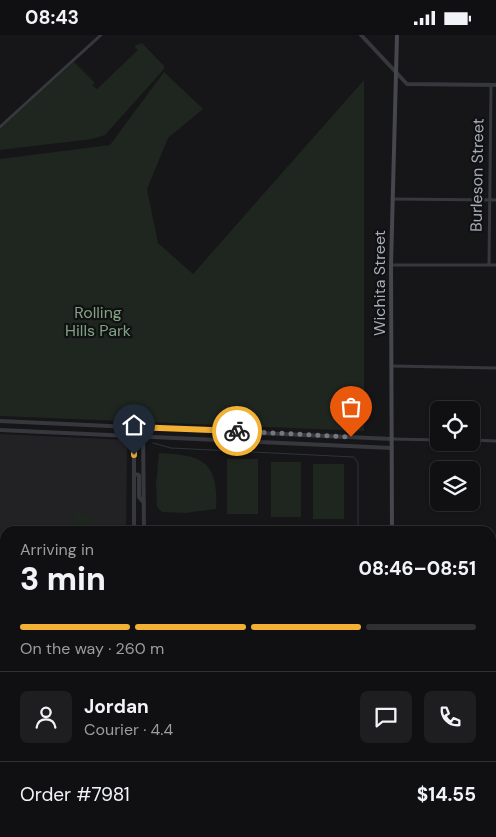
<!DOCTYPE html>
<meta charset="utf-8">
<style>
:root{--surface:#101012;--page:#1e1e20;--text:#f1f3f6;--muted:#9c9d9f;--line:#303032;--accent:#f2b134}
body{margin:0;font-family:"DM Sans",sans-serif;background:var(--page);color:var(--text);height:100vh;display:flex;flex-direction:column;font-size:19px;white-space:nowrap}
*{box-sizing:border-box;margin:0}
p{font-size:16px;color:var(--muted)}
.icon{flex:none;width:28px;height:28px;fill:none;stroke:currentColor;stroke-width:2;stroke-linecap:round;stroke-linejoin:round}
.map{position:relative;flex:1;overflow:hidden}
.drawer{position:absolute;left:0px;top:491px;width:496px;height:311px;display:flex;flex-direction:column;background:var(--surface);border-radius:15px 15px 0 0;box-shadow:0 1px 4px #0004,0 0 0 1px var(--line)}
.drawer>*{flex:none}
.buttons{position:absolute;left:430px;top:366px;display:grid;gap:10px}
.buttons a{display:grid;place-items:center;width:50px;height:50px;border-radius:8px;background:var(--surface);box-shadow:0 1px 4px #0004,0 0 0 1px var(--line);font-size:25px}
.pin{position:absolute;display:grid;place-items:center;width:42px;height:42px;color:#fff;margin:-51px -21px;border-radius:50% 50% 50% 0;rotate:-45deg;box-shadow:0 0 5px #0007}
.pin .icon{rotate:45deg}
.courier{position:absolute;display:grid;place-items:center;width:50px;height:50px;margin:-25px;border:4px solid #f2b134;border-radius:50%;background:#fff;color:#222;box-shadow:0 1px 6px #0007}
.overview em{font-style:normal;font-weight:800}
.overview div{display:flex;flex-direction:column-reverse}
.overview{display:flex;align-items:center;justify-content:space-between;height:85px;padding:0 20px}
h1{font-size:32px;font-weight:800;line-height:38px}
.bar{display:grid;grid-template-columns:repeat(4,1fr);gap:8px 5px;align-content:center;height:60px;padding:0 20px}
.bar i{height:6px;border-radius:4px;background:var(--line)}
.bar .active{background:var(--accent)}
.bar p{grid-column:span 4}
.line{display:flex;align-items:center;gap:12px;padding:0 20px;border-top:1px solid var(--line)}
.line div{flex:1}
.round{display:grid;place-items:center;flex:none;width:52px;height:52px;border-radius:8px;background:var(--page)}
.status{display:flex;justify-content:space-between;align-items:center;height:35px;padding:0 25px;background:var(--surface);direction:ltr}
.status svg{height:14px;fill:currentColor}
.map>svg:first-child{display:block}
.built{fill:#222225}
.green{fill:#1e261f}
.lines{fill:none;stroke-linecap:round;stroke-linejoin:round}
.stream{stroke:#2c353c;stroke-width:1}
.minor{stroke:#37383d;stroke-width:3}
.tertiary{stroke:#37383d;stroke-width:4}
.secondary{stroke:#45474d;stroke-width:4}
.done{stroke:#757880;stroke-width:5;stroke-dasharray:0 9}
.route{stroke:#f2b134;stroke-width:6}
.labels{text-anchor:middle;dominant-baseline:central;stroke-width:4.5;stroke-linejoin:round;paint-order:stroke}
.street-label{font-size:16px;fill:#a8adb8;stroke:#111113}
.park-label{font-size:16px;fill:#7fa381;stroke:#111113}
</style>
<div class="status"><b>08:43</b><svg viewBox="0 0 49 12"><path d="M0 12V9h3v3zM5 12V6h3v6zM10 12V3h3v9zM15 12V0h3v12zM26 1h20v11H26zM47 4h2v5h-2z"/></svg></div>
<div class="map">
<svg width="496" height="802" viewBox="0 0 496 802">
<rect width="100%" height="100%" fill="#161618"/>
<path class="built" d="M0,399l127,6 -1,91h-121v302h120v4h-125z"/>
<path class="green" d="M142,8l22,23v3l-59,66 -13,4 -92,11v-21l74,-67 21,21 -3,2 5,4 41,-39 -4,-4z
M164,37l39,37 -35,29 -21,51 11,54 35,31 171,-194v351l-364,-15v-257l110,-14z
M159,418c42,2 60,7 57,56l-31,4 -23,-1 -5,-5 -1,-22z
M227,424h31v55h-31z
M271,427h30v55h-30z
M313,429h31v55h-31z
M77,475l33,19 -1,2h-31l-10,-5z"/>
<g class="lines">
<path class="stream" d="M146,390v-7
M153,408l18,5 183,9 4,6v68
M342,802l1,-4"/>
<path class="minor" d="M0,92l101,-92
M392,164l104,1
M391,230h105
M489,230l2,-180
M391,331l105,2
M392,404l47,1
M471,405l25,1
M491,511l5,1
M491,617h5
M491,673h5
M491,729h5
M0,732l5,-1
M491,779h5
M465,802l1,-4"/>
<path class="tertiary" d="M361,0l46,49 89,1
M0,386l392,18
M143,392l1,104
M0,395l392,18
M134,439l5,1v22l5,6
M134,496v-104
M132,799l10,-1"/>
<path class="secondary" d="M392,496l-1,-266 6,-230
M376,802l1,-4"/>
</g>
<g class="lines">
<path class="done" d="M237,396l114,6"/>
<path class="route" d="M134,420v-28l103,4"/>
</g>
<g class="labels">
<g class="street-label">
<text transform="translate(477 140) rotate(-89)">Burleson Street</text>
<text transform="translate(379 248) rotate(-90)">Wichita Street</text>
</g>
<g class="park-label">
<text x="98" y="277">Rolling<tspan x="98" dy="18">Hills Park</tspan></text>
</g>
</g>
</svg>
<div class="buttons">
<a><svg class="icon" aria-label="locate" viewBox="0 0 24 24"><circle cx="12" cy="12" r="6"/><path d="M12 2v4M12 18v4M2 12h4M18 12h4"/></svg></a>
<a><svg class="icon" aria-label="layers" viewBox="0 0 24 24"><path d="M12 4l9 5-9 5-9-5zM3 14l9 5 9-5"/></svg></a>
</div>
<div class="pin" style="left:351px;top:402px;background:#ea580c"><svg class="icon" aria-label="bag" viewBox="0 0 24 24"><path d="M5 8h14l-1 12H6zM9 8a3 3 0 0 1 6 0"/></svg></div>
<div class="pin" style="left:134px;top:420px;background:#1f2937"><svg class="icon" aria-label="home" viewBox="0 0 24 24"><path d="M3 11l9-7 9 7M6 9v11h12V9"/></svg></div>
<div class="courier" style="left:237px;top:396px"><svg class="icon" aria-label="bike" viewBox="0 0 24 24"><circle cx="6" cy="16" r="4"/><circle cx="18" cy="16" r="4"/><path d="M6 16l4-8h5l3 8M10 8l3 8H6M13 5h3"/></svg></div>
<section class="drawer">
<div class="overview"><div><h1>3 min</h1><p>Arriving in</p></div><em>08:46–08:51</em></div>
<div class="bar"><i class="active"></i><i class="active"></i><i class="active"></i><i></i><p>On the way · 260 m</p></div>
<div class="line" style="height:90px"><a class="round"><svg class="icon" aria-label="person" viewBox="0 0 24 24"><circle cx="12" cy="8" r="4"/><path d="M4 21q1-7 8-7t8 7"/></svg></a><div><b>Jordan</b><p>Courier · 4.4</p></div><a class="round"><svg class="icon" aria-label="chat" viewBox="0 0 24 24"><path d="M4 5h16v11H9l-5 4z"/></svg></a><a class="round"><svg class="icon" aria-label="phone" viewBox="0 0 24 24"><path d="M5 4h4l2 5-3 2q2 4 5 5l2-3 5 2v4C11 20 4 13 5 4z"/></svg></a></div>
<div class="line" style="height:65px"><div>Order #7981</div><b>$14.55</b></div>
</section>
</div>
